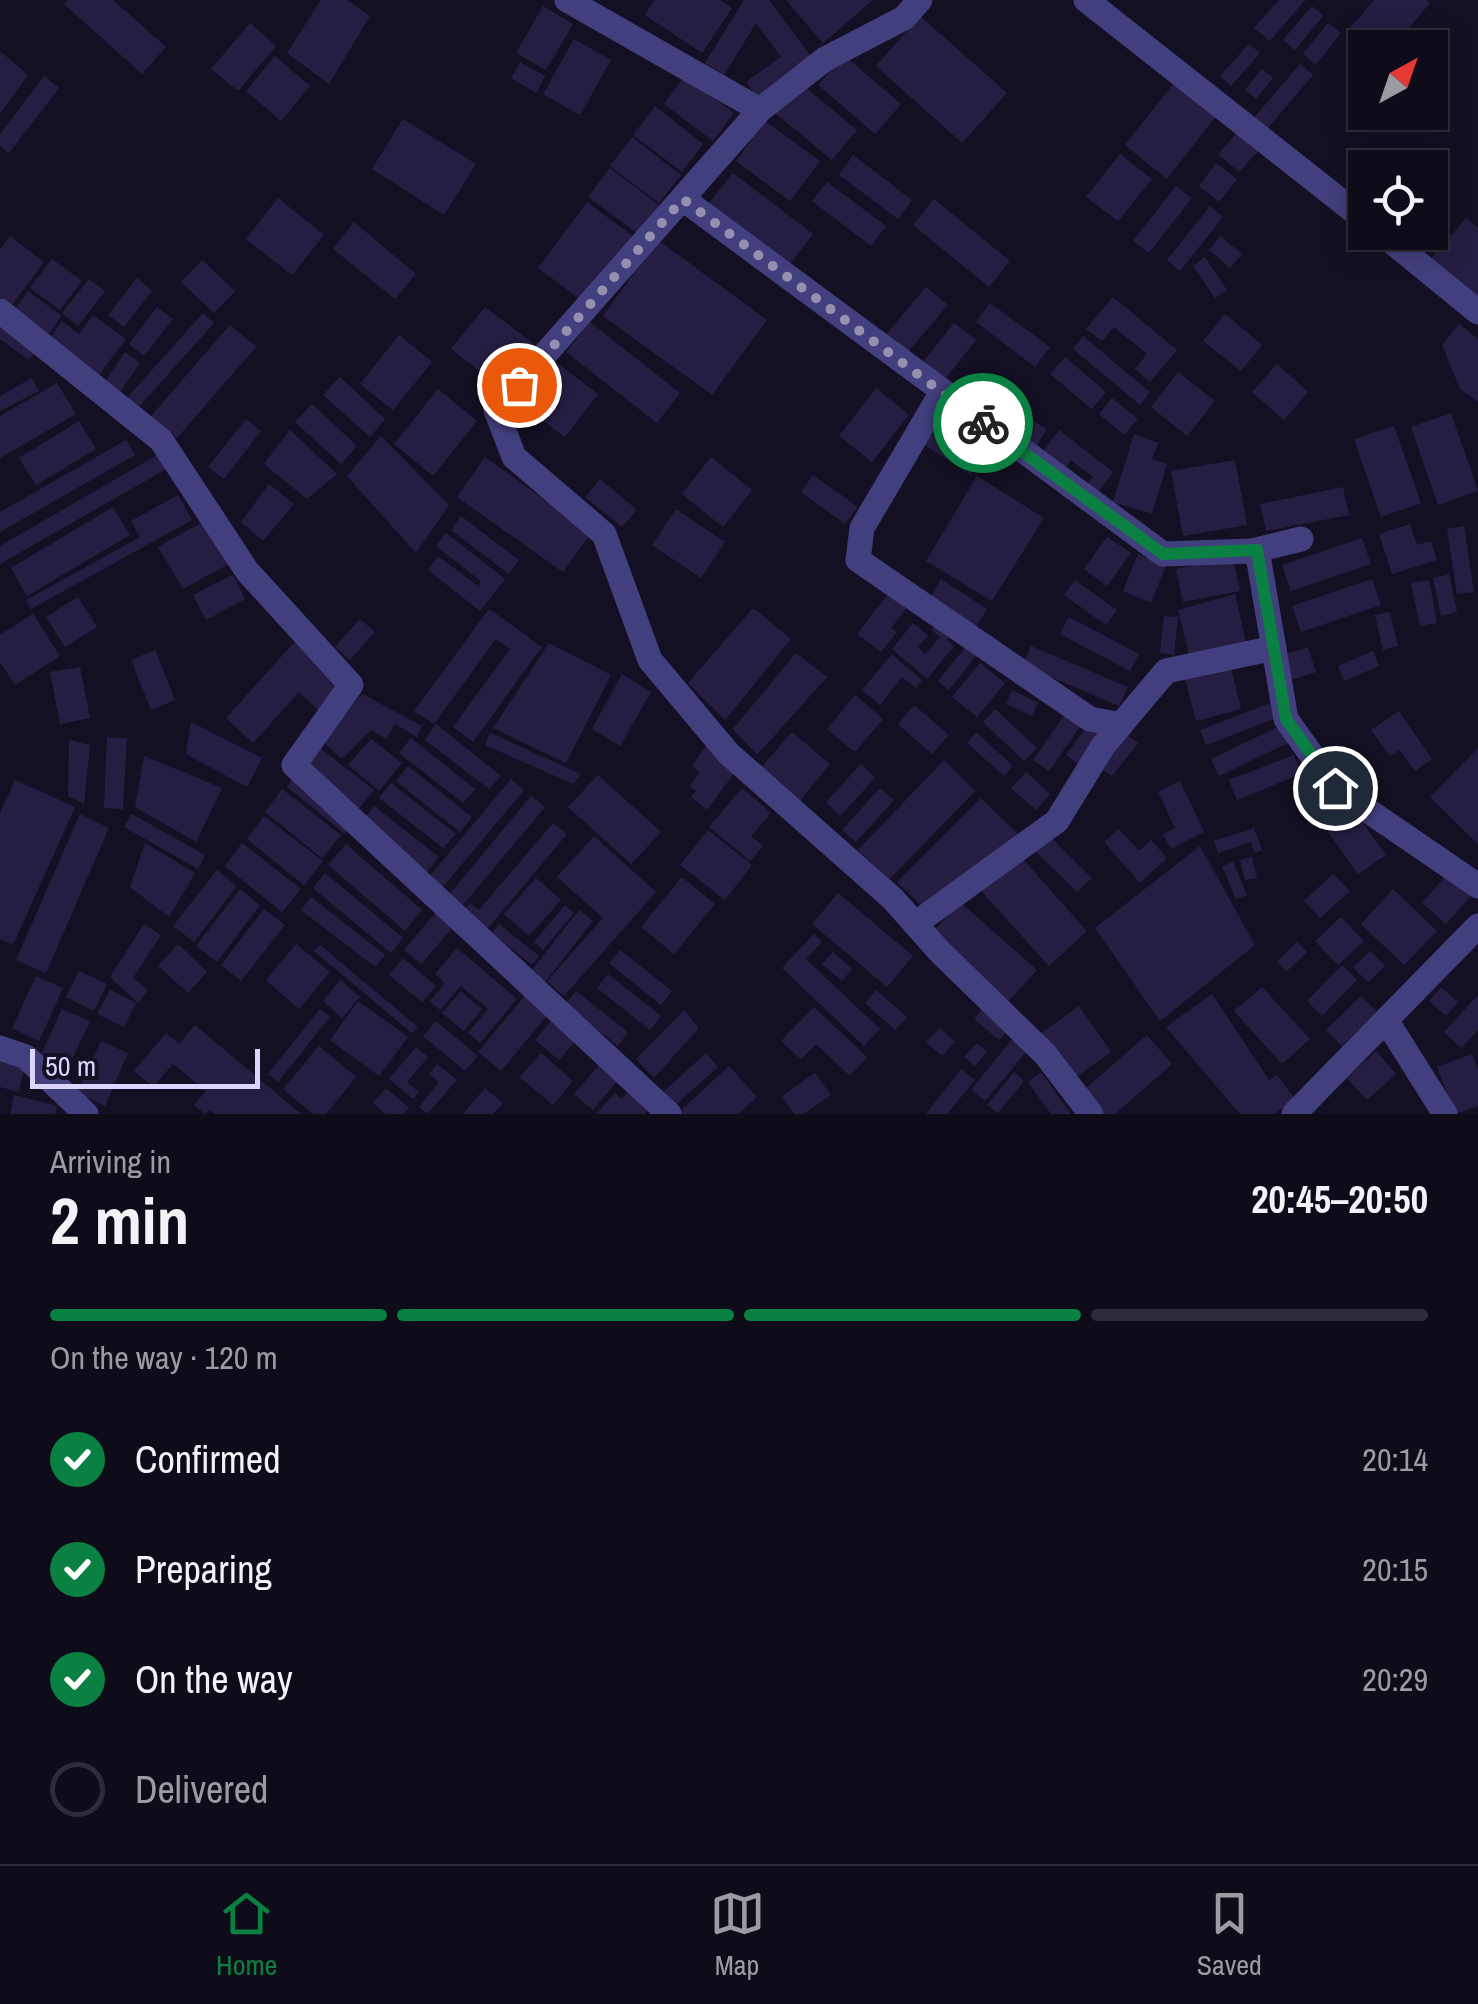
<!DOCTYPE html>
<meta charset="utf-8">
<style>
:root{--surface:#0f0c1a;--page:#181523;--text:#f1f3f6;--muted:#9b9ba2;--line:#2f2c39;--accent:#0b8043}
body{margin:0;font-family:"Archivo Narrow",sans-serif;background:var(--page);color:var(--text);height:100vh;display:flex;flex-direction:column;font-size:38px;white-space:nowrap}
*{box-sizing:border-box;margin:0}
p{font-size:32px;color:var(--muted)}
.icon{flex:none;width:55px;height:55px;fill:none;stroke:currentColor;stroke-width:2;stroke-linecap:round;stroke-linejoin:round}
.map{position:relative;height:1114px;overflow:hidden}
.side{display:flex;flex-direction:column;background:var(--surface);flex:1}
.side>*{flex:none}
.needle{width:65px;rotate:40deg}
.tools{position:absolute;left:1348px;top:30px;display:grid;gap:20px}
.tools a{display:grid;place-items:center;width:100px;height:100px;border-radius:0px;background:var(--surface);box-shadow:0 5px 25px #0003,0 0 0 2px var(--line);font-size:50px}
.scale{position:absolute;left:30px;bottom:25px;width:230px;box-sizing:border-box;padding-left:10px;border:5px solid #dad5fc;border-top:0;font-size:28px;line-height:35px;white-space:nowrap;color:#dad5fc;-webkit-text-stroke:8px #141023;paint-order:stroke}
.pin{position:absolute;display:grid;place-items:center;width:85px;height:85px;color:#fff;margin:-42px;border:5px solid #fff;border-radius:50%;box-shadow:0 2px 10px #0007}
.courier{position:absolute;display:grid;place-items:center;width:100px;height:100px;margin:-50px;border:8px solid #0b8043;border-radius:50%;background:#fff;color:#222;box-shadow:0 2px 12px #0007}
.headline em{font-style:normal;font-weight:700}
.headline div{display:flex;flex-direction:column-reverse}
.headline{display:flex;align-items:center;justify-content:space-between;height:170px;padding:0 50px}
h1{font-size:65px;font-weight:700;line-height:75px}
.bar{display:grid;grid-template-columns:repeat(4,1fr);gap:15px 10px;align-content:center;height:120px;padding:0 50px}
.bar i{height:12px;border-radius:8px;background:var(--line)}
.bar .active{background:var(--accent)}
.bar p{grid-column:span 4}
ol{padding:0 50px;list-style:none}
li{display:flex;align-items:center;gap:30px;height:110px}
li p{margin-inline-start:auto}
li .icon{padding:10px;border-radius:50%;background:var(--accent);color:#fff;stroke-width:4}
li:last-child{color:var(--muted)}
li i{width:55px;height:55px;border:5px solid var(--line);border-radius:50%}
.dock{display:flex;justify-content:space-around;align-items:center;height:140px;border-top:2px solid var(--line);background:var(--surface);font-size:28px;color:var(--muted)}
.dock a{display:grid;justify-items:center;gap:5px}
.dock .active{color:var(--accent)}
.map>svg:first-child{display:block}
.building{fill:#261e42}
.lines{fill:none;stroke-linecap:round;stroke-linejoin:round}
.street{stroke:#423f7e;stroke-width:25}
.done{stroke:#9590b0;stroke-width:10;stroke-dasharray:0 18}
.route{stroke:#0b8043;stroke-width:12}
</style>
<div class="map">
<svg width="1478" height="1114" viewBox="0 0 1478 1114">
<rect width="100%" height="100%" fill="#141023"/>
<path class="building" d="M68,0h45l53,47 -24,27 -78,-70z
M321,0h26l23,16 -41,68 -42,-31z
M654,0h66l12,8 -30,45 -57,-38z
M744,0h25l44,59 -54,41 -13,-18 35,-25 -25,-34 -32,52 -19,-12z
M786,0h87l-50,43z
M1279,0h26l-35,41 -16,-13z
M1374,0h52l4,3 -38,45h-29l-17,-15z
M543,6l30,18 -27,46 -30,-17z
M1312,6l11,10 -28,34 -12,-10z
M920,16l87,77 -45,50 -86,-77z
M250,23l26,23 -38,45 -27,-22z
M1328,23l13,10 -25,32 -13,-11z
M574,39l37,21 -31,55 -37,-21z
M1249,44l11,9 -29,33 -11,-10z
M0,51l28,24 -28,39z
M844,55l57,49 -26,30 -57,-49z
M275,56l35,30 -29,35 -35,-30z
M520,62l25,14 -9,17 -25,-15z
M1300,64l13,11 -47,55 -13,-11z
M1262,69l11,9 -17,21 -11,-9z
M44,76l15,12 -50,65 -9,-7v-12z
M685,76l49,37 -21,28 -49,-37z
M800,83l57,47 -25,30 -57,-47z
M1174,83l42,33 -49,63 -42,-34z
M655,106l48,38 -21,28 -49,-37z
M403,119l73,45 -32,51 -72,-46z
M765,121l55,40 -30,40 -54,-40z
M1238,132l21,18 -20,22 -21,-18z
M632,137l49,38 -22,28 -49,-37z
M1120,154l32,25 -34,42 -32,-24z
M853,155l59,45 -14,19 -59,-44z
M1216,163l21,16 -18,23 -20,-16z
M610,168l49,37 -21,29 -50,-37z
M733,173l80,61 -27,35 -80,-62z
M827,182l59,44 -15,20 -59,-45z
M1176,186l16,12 -43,55 -16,-12z
M278,198l46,37 -32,40 -46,-36z
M934,199l76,62 -21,26 -76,-62z
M587,202l46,34 -49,66 -46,-34z
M1210,206l13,11 -43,54 -13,-11z
M1466,218l12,10v78l-50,-44z
M354,222l62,52 -21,25 -62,-50z
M10,236l34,26 -44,59v-71z
M1220,236l22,18 -12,14 -21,-18z
M658,240l109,80 -55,75 -109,-79z
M1205,257l22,33 -12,8 -22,-32z
M52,259l30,22 -22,29 -30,-22z
M202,260l33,31 -21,22 -33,-31z
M137,278l15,13 -28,36 -16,-12z
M89,279l16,12 -27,35 -16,-13z
M926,287l22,18 -43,50 -21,-18z
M28,291l34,25 -33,44 -29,-21v-10z
M1113,297l64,53 -27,32 -15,-13 12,-15 -33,-27 -12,14 -16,-12z
M990,303l60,44 -15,20 -59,-45z
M157,307l16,12 -29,37 -15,-12z
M485,307l49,37 -34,43 -49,-38z
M203,313l11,10 -77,86 -11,-10z
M1225,314l37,31 -21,26 -38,-30z
M93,315l33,24 -27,36 -50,-36 13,-18 17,13z
M590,322l90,71 -23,30 -91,-71z
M954,323l22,17 -35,44 -22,-17z
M1459,324l19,15v63l-18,-13 -18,-44z
M230,325l26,22 -79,91 -26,-22z
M399,335l33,27 -39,48 -33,-26z
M1083,336l67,56 -10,13 -67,-56z
M125,352l15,11 -31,45 -15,-11z
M1065,357l41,35 -14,17 -42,-35z
M553,360l45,34 -33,43 -45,-34z
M1277,364l31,28 -24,28 -32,-28z
M1178,372l37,29 -28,35 -36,-29z
M340,377l45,42 -15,18 -47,-42z
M32,378l7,13 -39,20v-15z
M57,383l19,31 -76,44v-42z
M876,388l33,27 -37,47 -33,-26z
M438,389l39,32 -44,55 -39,-32z
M1112,398l26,21 -14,16 -25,-21z
M312,404l45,42 -16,18 -46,-42z
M1451,413l27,78 -40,14 -27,-78z
M1025,414l22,16 -15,22 -22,-16z
M246,419l15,12 -37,48 -16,-12z
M79,421l17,28 -60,36 -17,-27z
M935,424l47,32 -12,19 -48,-32z
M1394,426l27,77 -40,14 -27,-78z
M290,430l47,44 -30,25 -43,-35z
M1059,430l54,42 -19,26 -11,-9 10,-12 -22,-17 -10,13 -22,-16z
M1134,434l24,9 -6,16 15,5 -15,50 -39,-12z
M381,436l68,69 -33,48 -69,-77z
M126,440l9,15 -135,77v-20z
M159,454l9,14 -168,96v-18z
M485,457l106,76 -28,39 -106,-75z
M711,457l41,33 -29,37 -41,-33z
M1235,460l12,65 -64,11 -12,-65z
M813,475l45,32 -13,17 -44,-32z
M977,476l67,42 -52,83 -66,-40z
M600,479l37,31 -15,17 -37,-30z
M269,484l25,20 -31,37 -22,-19z
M1343,487l6,28 -83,16 -6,-27z
M178,495l14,25 -161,89 -5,-9 114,-63 -9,-16z
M113,507l17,28 -103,61 -16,-28z
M676,509l49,33 -24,36 -49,-33z
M220,512l25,43 -62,34 -25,-42z
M461,516l58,44 -10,14 -58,-44z
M1410,524l7,21 14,-4 6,19 -45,14 -13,-40z
M1464,526l10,66 -17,2 -10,-65z
M446,533l59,46 -25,32 -52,-41 10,-14 40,30 3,-5 -45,-35z
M1107,537l24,16 -24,33 -23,-17z
M1362,538l9,26 -80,27 -9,-26z
M1138,554l28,12 -15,37 -28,-12z
M1233,558l7,33 -57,11 -7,-33z
M1449,574l8,38 -16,4 -8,-38z
M233,575l12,24 -39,21 -13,-25z
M941,579l46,30 -14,23 -46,-29z
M1372,579l9,26 -80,27 -9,-26z
M1075,580l42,30 -11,15 -42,-30z
M1429,580l8,43 -17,3 -9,-43z
M895,585l18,15 -22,28 6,4 -16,20 -24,-18z
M1235,594l13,57 -57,13 -13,-54z
M78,597l19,30 -32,20 -19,-30z
M753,608l38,31 -66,81 -37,-37z
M489,609l53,38 -69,95 -20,-15 57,-78 -14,-10 -62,85 -20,-13z
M1390,612l8,34 -15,4 -8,-35z
M33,614l27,42 -45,29 -15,-23v-27z
M1164,616l14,1 -4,38 -14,-2z
M1069,617l70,37 -9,17 -70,-37z
M360,619l15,13 -25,28 -15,-13z
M938,622l14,12 -5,6 7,6 -27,33 -35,-30 21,-26 15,13 -10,11 7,7 15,-17 -9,-7z
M298,638l47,42 -27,30 -19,-18 -46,51 -27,-25z
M549,643l62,32 -45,88 -73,-35z
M968,644l11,8 -30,38 -11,-9z
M1031,646l97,41 -9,19 -96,-41z
M1308,647l8,25 -32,10 -8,-25z
M155,650l20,50 -24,10 -20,-50z
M1373,651l6,15 -35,15 -6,-15z
M796,653l31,24 -70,78 -24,-26z
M892,654l30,26 -6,8 -14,-11 -22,28 -18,-15z
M980,663l25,20 -28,34 -25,-20z
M80,667l10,51 -30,6 -10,-52z
M1231,668l10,41 -45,12 -11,-42z
M622,674l29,18 -31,54 -28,-17z
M1012,690l26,13 -6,13 -26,-12z
M362,694l60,32 -5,11 -22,-13 -9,15 -15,-9 -29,29 -20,-18z
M855,695l28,24 -28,33 -28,-23z
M1273,702l6,15 -73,28 -6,-15z
M914,705l35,30 -17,19 -34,-30z
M995,709l42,39 -13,13 -41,-39z
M1068,710l16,11 -35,50 -16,-11z
M1399,711l33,48 -17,12 -15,-21 -10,6 -19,-26z
M1092,719l16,12 -27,35 -15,-11z
M191,722l71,36 -15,29 -61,-33z
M436,724l65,52 -12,13 -64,-49z
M1280,726l8,17 -69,33 -8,-17z
M792,732l38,32 -32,39 -39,-33z
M976,732l37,34 -9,10 -37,-33z
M1123,732l15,11 -26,33 -14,-10z
M490,733l91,41 -8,10 -88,-39z
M107,737l20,1 -4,71 -19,-1z
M411,738l64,51 -12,14 -64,-50z
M371,739l31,24 -23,28 -31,-26z
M69,740l21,5 -6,59 -16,-8z
M315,744l59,46 -19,23 -58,-46z
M707,745l31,23 -31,42 -16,-13 5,-6 -7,-5 11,-14 -8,-6z
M1478,748v96l-48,-47z
M1294,755l7,19 -64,26 -8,-20z
M144,756l78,32 -26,54 -61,-35z
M944,760l31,31 -86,89 -31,-30z
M861,764l14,14 -35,38 -14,-14z
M408,766l64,51 -12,15 -64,-51z
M1026,772l24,22 -14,16 -25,-22z
M296,774l56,50 -7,10 -58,-47z
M598,775l63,57 -30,32 -63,-57z
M511,779l13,11 -82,98 -13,-11z
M15,780l60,27 -62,138 -13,-6v-126z
M1180,781l24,51 -33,17 -8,-15 12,-6 -17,-36z
M391,783l65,51 -13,14 -64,-50z
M742,788l29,25 -20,23 12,10 -13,15 -41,-34z
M880,788l14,12 -38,42 -14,-12z
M282,789l59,46 -19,23 -57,-46z
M531,796l14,11 -83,99 -13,-11z
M981,798l37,36 -84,84 -37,-36z
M374,806l65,51 -12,15 -64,-51z
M1355,812l31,43 -28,19 -30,-42z
M80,814l29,14 -63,145 -30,-13z
M132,814l73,41 -7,14 -74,-42z
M264,816l59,45 -19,24 -57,-46z
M553,823l14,11 -83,99 -23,-20 9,-10 9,7z
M1254,828l8,22 -7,3 -4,-11 -33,11 -4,-12z
M1119,829l20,22 12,-11 16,18 -27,25 -36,-41z
M708,830l44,35 -27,35 -45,-35z
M1044,831l48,47 -15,14 -47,-46z
M594,836l62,56 -92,104 -17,-15 56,-63 -46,-41z
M145,843l50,30 -26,44 -39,-30z
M242,843l59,46 -19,23 -57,-46z
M346,844l76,66 -17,21 -77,-66z
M1200,846l55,99 -95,76 -65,-93z
M1020,856l67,75 -38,35 -68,-75z
M1252,857l5,21 -12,2 -5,-20z
M1459,861l19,27 -32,36 -24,-21z
M1233,862l14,33 -11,4 -14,-33z
M217,870l20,16 -43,56 -21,-16z
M325,873l78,65 -12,15 -78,-65z
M1333,874l17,17 -30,27 -16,-17z
M682,877l33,27 -41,50 -33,-27z
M536,878l25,22 -32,36 -25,-22z
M240,889l20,16 -43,57 -21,-16z
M1393,889l44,42 -33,34 -43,-41z
M838,893l75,63 -26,31 -75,-63z
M311,897l74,58 -10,12 -74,-57z
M960,902l77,68 -30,33 -77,-68z
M443,904l17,15 -39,45 -17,-14z
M565,905l9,8 -31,37 -9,-8z
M264,909l21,16 -44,56 -20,-16z
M579,910l14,11 -48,61 -14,-11z
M1341,917l23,24 -26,24 -23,-24z
M144,924l17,11 -28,43 15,12 -10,13 -28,-26z
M499,924l40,32 -7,9 -40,-32z
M814,934l8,8 -16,17 74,70 -16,17 -82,-78z
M1297,942l10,10 -21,20 -9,-10z
M178,944l29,28 -19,21 -30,-27z
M296,944l34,28 -31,37 -33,-29z
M320,945l98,82 -6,6 -98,-82z
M457,948l60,51 -37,44 -12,-10 20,-24 -27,-23 -21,24 -10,-9 15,-18 -10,-9z
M620,950l52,41 -11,14 -52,-42z
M1370,951l15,15 -17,16 -15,-15z
M833,952l19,17 -10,12 -20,-17z
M403,958l33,28 -14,16 -33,-27z
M1342,965l15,15 -35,36 -15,-15z
M79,971l28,13 -13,27 -28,-14z
M608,974l53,42 -11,14 -53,-42z
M36,976l27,12 -24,53 -27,-13z
M340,980l20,17 -18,21 -19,-17z
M532,987l23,19 -54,65 -23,-19z
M1262,987l48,52 -28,25 -48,-53z
M1441,987l17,15 -12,14 -17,-15z
M110,990l26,13 -12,24 -27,-13z
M876,990l31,27 -12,13 -30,-27z
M461,991l21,18 -18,22 -22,-18z
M576,991l52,41 -10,14 -53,-42z
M1212,994l57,86 8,-5 18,24 -21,15h-34l-74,-87z
M1478,995v35l-17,18 -17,-16z
M1361,996l16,16 -35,34 -16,-16z
M358,1001l50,36 -29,39 -49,-36z
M1079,1006l32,46 -42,30 -32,-46z
M814,1007l53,50 -17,19 -34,-32 -15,15 -20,-18z
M984,1007l26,21 -11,12 -25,-21z
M62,1009l28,12 -24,52 -28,-12z
M320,1009l10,8 -52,65 -10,-8z
M684,1010l15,18 -45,50 -18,-19z
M557,1014l24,20 -22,26 -24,-20z
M436,1021l42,35 -13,15 -42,-35z
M195,1025l106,89h-86l-5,-4 -5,4 -11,-9 12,-14 -33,-27 -20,23 -19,-16 32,-38 13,11z
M940,1028l15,14 -13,14 -16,-14z
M1147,1035l25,29 -57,50h-16l-18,-22z
M1012,1039l15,12 -42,50 -14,-11z
M101,1041l27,12 -23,53 -28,-13z
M977,1043l10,9 -12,14 -11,-9z
M319,1046l37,31 -30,37h-13l-30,-25z
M416,1047l12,10 -21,25 12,10 -6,7 -24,-20z
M1376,1051l20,23 -29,26 -20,-22z
M610,1052l18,16 -35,42 -19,-16z
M541,1053l32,28 -20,24 -33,-28z
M706,1053l12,14 -45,40 -12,-13z
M1472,1054l6,16v36l-23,8 -18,-47z
M0,1059l25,6 -6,27 -19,-5z
M437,1064l20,16 -30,34 -8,-7 20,-25 -10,-8z
M729,1066l28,31 -19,17h-61z
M961,1069l14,11 -28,34h-21z
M1014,1072l10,9 -26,32 -11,-8z
M1041,1072l30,42h-20l-23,-32z
M815,1073l16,22 -28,19h-9l-12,-18z
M635,1084l21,18 -11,12h-49l19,-21 6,6z
M386,1088l23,20 -6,6h-18l-12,-11z
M485,1088l18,15 -10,11h-30z
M14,1095l43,11 -2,8h-45z"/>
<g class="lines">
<path class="street" d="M567,0l193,110
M920,0l-16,18 -79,41 -65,51 -264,300 18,47 90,77 46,126 78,93 165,146 47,53 105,102 46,60
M1086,0l279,220
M683,199l480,355 89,-3 49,-12
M1380,232l98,80
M0,311l161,129 86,131 104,114 -57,80 375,349
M942,392l-80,136 -4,32 232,159 31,6
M1257,550l29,169 49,69 143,98
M915,924l142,-103 46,-75 63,-75 108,-23
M1386,1020l59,94
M0,1048l26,9 60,57
M1294,1114l184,-188"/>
</g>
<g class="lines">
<path class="done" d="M519,385l164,-186 300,224"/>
<path class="route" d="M983,423l180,131 94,-4 29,169 49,69"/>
</g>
</svg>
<div class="tools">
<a><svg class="needle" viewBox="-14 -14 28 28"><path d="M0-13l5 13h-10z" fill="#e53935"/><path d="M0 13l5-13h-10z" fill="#9b9ba2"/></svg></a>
<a><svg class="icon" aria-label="locate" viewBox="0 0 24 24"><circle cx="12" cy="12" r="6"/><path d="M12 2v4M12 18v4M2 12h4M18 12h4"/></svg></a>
</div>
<div class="scale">50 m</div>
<div class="pin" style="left:519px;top:385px;background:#ea580c"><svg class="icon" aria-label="bag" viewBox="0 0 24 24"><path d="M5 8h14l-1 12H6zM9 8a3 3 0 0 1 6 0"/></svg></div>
<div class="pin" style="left:1335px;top:788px;background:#1f2937"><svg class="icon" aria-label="home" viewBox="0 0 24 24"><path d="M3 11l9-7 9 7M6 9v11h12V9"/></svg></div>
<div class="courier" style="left:983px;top:423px"><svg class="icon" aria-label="bike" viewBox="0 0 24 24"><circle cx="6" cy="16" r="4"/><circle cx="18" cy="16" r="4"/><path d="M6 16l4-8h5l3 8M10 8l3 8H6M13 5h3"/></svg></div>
</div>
<section class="side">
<div class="headline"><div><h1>2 min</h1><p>Arriving in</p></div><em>20:45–20:50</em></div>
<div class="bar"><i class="active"></i><i class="active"></i><i class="active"></i><i></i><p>On the way · 120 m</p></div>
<ol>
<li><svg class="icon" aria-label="check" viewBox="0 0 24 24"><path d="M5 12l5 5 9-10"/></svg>Confirmed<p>20:14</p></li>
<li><svg class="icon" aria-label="check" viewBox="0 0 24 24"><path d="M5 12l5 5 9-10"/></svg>Preparing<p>20:15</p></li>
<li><svg class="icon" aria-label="check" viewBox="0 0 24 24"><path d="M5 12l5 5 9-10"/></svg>On the way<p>20:29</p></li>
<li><i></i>Delivered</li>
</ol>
</section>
<nav class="dock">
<a class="active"><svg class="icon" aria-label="home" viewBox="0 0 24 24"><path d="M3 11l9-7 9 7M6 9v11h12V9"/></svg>Home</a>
<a><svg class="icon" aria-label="map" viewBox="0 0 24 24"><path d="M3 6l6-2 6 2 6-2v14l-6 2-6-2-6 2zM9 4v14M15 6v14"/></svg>Map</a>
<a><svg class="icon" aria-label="saved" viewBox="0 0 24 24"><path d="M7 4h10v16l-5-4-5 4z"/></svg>Saved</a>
</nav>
